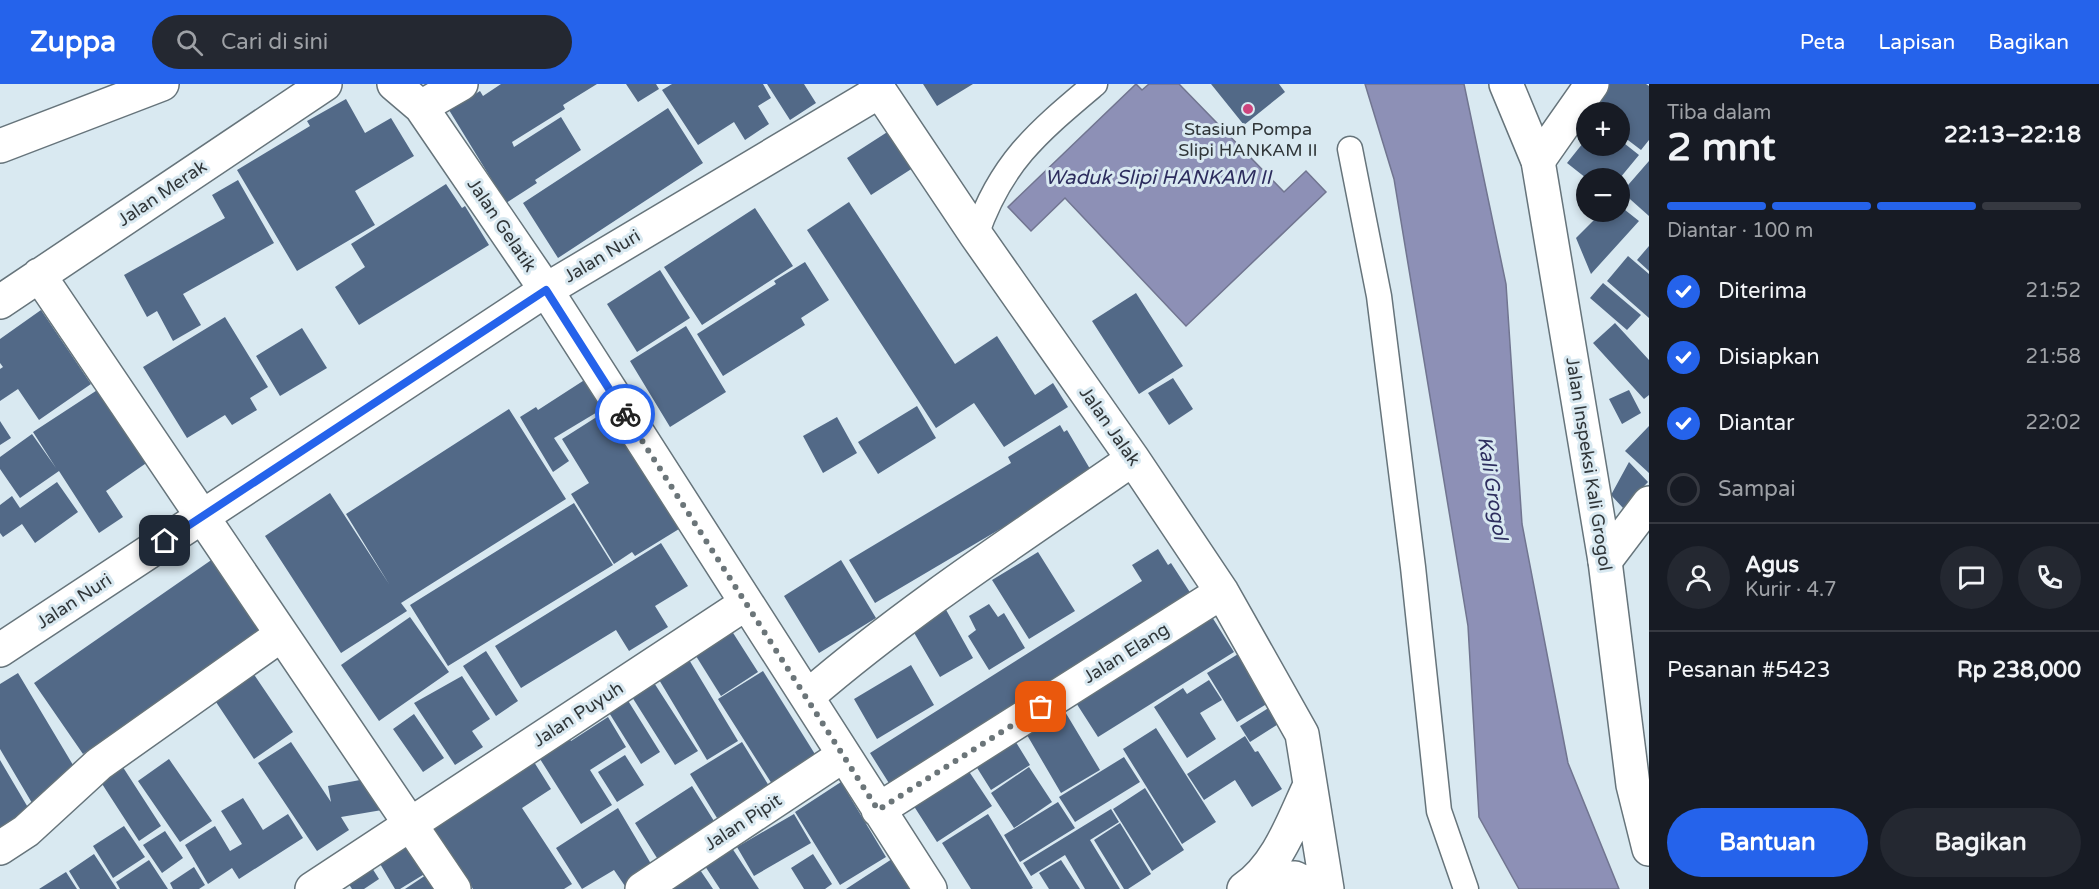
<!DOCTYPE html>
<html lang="id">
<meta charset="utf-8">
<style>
:root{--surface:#171b24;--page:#242831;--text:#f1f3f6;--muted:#9ea1a6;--line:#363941;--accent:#2563eb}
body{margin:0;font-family:"Varela Round",sans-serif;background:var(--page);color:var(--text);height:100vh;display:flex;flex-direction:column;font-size:22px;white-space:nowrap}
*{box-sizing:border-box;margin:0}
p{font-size:20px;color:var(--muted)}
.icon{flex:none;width:33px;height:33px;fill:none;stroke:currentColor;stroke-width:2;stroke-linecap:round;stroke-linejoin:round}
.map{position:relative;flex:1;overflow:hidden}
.sheet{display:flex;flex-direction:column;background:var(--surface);width:450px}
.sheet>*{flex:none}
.tools{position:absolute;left:1576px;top:18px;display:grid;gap:12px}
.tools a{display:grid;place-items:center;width:54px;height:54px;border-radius:50%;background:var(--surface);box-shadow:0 3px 9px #0003;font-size:30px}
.pin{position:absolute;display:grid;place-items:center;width:51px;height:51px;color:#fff;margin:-26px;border-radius:12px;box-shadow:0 3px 9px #0006}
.courier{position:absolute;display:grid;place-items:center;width:60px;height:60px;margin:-30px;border:4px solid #2563eb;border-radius:50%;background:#fff;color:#222;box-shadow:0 2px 8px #0007}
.overview em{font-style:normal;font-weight:700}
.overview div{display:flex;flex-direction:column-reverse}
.overview{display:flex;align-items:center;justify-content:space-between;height:102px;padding:0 18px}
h1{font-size:39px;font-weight:700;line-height:45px}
.bar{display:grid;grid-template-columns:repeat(4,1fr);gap:9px 6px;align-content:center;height:72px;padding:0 18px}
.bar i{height:8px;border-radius:4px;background:var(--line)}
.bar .current{background:var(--accent)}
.bar p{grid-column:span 4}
.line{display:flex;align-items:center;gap:15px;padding:0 18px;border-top:2px solid var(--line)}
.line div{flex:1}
.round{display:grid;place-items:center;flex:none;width:63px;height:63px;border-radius:32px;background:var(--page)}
ol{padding:0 18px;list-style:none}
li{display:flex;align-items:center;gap:18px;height:66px}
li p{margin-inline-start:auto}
li .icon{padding:6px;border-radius:50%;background:var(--accent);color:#fff;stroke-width:4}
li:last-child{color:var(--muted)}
li i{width:33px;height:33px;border:3px solid var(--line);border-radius:50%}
.primary-button{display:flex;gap:12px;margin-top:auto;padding:12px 18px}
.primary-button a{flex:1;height:69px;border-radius:36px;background:var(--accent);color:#fff;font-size:24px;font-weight:700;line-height:69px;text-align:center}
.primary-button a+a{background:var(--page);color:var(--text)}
header{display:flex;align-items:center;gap:36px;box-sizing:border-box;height:84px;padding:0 30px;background:var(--accent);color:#fff}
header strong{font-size:28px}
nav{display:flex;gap:33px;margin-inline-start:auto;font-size:21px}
.search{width:420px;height:54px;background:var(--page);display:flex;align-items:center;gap:15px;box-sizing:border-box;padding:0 21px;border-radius:33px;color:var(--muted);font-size:22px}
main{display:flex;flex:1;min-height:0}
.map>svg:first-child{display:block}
.water{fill:#8d90b6;stroke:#717590;stroke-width:1.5}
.building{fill:#526987}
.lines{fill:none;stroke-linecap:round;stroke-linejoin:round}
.lane-casing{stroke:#66747b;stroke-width:27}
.street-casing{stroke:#66747b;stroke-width:36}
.secondary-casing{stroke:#66747b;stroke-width:36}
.lane{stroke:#fff;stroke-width:24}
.street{stroke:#fff;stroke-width:33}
.secondary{stroke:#fff;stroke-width:33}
.done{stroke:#6b7579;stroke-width:6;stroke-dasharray:0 10.8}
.route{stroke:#2563eb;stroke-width:8}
.poi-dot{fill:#cd447d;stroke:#d9e9f1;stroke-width:2}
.labels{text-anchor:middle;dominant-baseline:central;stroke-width:6;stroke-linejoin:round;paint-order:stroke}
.poi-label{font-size:18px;fill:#303639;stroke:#d9e9f1}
.street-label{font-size:18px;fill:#303639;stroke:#d9e9f1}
.water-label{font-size:20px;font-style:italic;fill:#2d2d5e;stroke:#d9e9f1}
</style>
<header>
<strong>Zuppa</strong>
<div class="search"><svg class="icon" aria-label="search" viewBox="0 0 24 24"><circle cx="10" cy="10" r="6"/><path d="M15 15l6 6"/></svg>Cari di sini</div>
<nav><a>Peta</a><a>Lapisan</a><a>Bagikan</a></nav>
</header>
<main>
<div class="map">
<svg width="1649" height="805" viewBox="0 0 1649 805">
<rect width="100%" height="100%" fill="#d9e9f1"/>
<path class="water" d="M1136,0l6,6 7,-6h30l105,108 22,-21 20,21 -140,134 -121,-128 -34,33 -23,-24z
M1365,0h99l42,200 16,240 46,239 51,126h-100l-40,-72 -11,-191 -74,-447z"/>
<path class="building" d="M501,0h96l-34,21 2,4 -53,33 2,5 47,-30 20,33 -46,30 2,3 -31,20 -57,-93 31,-19 3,5z
M626,0h30l3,5 -21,13z
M672,0h91l8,14 -13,8 11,18 -24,16 -11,-18 -36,23 -36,-55z
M767,0h37l12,19 -26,17z
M923,0h50l-36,22z
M1211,0h68l6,8 -41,33z
M1598,0h48l3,2v54l-8,10 -21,-16v-22h-28z
M346,15l19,34 26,-15 23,38 -59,35 20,34 -78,46 -60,-101 73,-44 -3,-5z
M668,24l35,55 -145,95 -35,-55z
M892,45l24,37 -45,29 -24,-37z
M1587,54v8h33v-6l19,15 -19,23h-34l-19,-15z
M1649,77v55l-27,-24z
M238,96l36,63 -91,51 18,31 -28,16 -16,-30 -10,6 -23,-42 101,-57 -13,-23z
M446,100l16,24 3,-2 24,39 -130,80 -24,-38 30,-20 -14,-23z
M849,118l106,162 42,-28 38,59 18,-12 15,24 -64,40 -30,-44 -38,25 -129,-198z
M1620,122l19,15 -48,53 -15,-36 26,-26h18z
M755,124l38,58 -91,59 -38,-58z
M1649,162v25l-12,-11z
M1628,172l21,18v44l-42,-37z
M805,178l24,38 -28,18 4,7 -82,51 -26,-42 79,-50 -2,-3z
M660,186l30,48 -53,34 -30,-48z
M1603,199l38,32 -14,15 -37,-32z
M1136,209l47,73 -44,28 -47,-73z
M41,226l50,74 -52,36 -21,-31 -18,12v-32l3,-2 -3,-4v-24z
M225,233l43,70 -18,11 7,12 -25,15 -7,-10 -38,23 -44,-71z
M1615,239l34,37v35l-5,4 -51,-56z
M686,242l40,66 -56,35 -40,-66z
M302,244l25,40 -47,28 -24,-40z
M1173,294l20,31 -24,16 -21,-32z
M586,295l18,29 -50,30 15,23 -16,11 -33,-55 16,-10 2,3z
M105,301l50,72 -49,34 17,26 -24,16 -40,-62 -39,27 -20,-29v-12l32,-23 24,34 -23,-36z
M1629,306l12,23 -19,11 -13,-25z
M917,322l19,32 -58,36 -20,-32z
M509,325l57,90 -165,104 6,8 -66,42 -76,-117 65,-43 59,91 -43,-70z
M606,327l73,118 -44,27 -3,-4 -18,12 -43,-70 18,-11 -27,-44z
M837,333l20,36 -34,20 -20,-37z
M0,337l11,17 -11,7z
M1060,341l4,7 3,-2 26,44 -218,129 -26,-43 162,-97 -3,-6z
M1649,342v47l-24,-22z
M1629,378l19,20 -25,26 -12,-13z
M57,398l21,30 -43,31 -13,-19 -19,13 -3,-4v-28l12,-9 8,12z
M574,419l39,62 -165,101 -38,-61z
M661,459l27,43 -33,20 13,21 -39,24 -13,-21 -95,58 -26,-42z
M1158,465l10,16 3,-2 22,34 -301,191 -22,-35 272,-172 -10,-16z
M1038,468l37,59 -46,28 -37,-59z
M220,470l50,71 -187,129 -49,-71z
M841,476l35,58 -57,35 -35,-57z
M940,515l33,59 -33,19 -34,-58z
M989,520l9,13 6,-4 21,35 -36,22 -21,-34 8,-6 -7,-14z
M1207,525l27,43 -136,85 -27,-42z
M410,533l39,55 -70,49 -38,-56z
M728,541l30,47 -37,24 -30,-48z
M1248,564l30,49 -41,25 -30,-49z
M486,567l32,50 -22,15 -33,-50z
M685,569l53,88 -31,19 -52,-87z
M911,581l23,40 -57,34 -23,-40z
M763,587l60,96 -44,28 -61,-96z
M18,589l61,102 -47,28 -32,-54v-65z
M253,589l40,59 -39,27 -40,-60z
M649,591l49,76 -23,14 -48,-76z
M462,592l28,43 -18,12 11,16 -28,18 -41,-62z
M1209,596l13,20 -22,13 16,26 -29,19 -33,-51 29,-19 4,6z
M627,615l33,53 -19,12 -33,-53z
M1058,616l42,70 -39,23 -41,-70z
M1278,618l2,21 -30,19 -10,-16z
M414,630l30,44 -21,14 -30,-43z
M608,633l18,30 -36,23 22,35 -31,19 -46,-73 30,-19 6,9z
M1156,644l60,94 -34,22 -59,-95z
M1009,647l21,34 -39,25 -22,-35z
M1245,652l10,16 3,-1 24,38 -30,18 -17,-27 -31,20 -17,-26z
M291,658l40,60 -3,-16 48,-9 6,33 -41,7 8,13 -32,21 -59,-88z
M742,658l27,44 -52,32 -27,-44z
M529,670l22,35 -29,19 50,76 -8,5h-91l-41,-62z
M625,671l19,30 -27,17 -19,-30z
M1124,673l16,25 -65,40 -16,-25z
M117,674l44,68 -22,15 -44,-68z
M169,675l43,62 -32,21 -42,-61z
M0,676l33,56 -33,20z
M962,677l30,45 -55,36 -29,-45z
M1029,683l23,35 -38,26 -23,-35z
M841,698l45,75 -46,28 -45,-73z
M692,702l27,43 -57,37 -27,-43z
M1145,704l39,62 -32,21 -39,-62z
M243,714l20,32 25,-16 15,24 -64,41 -7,-11 -24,16 -23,-39 30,-19 15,25 12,-7 -21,-33z
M1058,718l17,26 -55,34 -16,-27z
M618,724l39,66 -30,15 -13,-19 -32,19 -26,-41z
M1111,725l8,13 -29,18 30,49h-35l-20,-34 -34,21 -8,-13z
M794,730l17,29 -57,33 -17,-29z
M988,730l45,74 -2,1h-60l-29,-46z
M1120,739l31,51 -23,15h-4l-30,-49z
M124,742l21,31 -32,21 -20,-32z
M165,747l18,27 -21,15 -19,-28z
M407,747l24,39 -31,19h-5l-22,-37z
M730,761l29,44h-39l-17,-26z
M94,770l23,35h-37l-11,-18z
M813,770l19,30 -7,5h-21l-13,-21z
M892,775l20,30h-66z
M149,776l19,29h-48l-4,-7z
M367,776l12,19 -15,10h-12l-9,-14z
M1061,776l19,29h-31l-10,-16z
M696,780l17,25h-42z
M194,783l11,18 -6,4h-26l-3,-6z
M435,785l12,20h-42z
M66,788l11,17h-38z"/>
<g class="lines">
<g class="lane-casing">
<path id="lane" d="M1350,65l29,147 34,271 26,244 27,78
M976,151c25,-73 62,-103 119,-151"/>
</g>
<g class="street-casing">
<path id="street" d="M394,0l27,23 125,183 384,599
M875,0l101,151 157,224 89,133 80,142 25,155
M421,23l40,-23
M0,62l162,-62
M1538,77l54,-77
M39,191l415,614
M0,218l325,-218
M1605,477l44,-58
M0,566l546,-360 334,-199
M807,613c102,-88 215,-161 326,-238
M878,726l344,-218
M0,764l26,-17 73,-67 182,-129
M1261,793l34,1 22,11
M312,805l433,-285
M642,805l202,-134
M1244,805c34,-23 49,-68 66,-104"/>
</g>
<g class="secondary-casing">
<path id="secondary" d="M1506,0l32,77 67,400 28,224 16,64"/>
</g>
<use href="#lane" class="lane"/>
<use href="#street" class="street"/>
<use href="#secondary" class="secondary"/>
</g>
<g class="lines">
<path class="done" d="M625,330l253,396 163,-103"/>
<path class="route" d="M165,457l381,-251 79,124"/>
</g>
<circle class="poi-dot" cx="1248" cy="25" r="6"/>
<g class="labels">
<g class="poi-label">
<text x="1248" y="45">Stasiun Pompa<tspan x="1248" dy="21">Slipi HANKAM II</tspan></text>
</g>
<g class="street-label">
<text transform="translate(162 109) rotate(-34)">Jalan Merak</text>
<text transform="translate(502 141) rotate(56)">Jalan Gelatik</text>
<text transform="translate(602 172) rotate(-31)">Jalan Nuri</text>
<text transform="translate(1110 342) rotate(55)">Jalan Jalak</text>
<text transform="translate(1589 380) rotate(81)">Jalan Inspeksi Kali Grogol</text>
<text transform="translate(74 517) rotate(-33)">Jalan Nuri</text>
<text transform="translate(1126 569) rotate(-32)">Jalan Elang</text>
<text transform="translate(578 630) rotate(-33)">Jalan Puyuh</text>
<text transform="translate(743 738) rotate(-33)">Jalan Pipit</text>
</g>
<g class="water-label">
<text x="1158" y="94">Waduk Slipi HANKAM II</text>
<text transform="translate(1492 404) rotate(81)">Kali Grogol</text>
</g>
</g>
</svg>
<div class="tools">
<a>+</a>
<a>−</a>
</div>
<div class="pin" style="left:1041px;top:623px;background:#ea580c"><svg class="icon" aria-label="bag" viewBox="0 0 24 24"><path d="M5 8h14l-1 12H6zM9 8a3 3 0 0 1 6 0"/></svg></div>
<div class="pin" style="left:165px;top:457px;background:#1f2937"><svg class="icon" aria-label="home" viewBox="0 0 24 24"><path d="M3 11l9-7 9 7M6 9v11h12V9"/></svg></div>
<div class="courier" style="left:625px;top:330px"><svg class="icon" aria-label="bike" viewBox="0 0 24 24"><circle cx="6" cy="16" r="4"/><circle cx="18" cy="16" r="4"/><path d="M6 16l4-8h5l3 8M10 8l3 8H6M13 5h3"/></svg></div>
</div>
<section class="sheet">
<div class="overview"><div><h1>2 mnt</h1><p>Tiba dalam</p></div><em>22:13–22:18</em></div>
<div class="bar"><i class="current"></i><i class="current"></i><i class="current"></i><i></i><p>Diantar · 100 m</p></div>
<ol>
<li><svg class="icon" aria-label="check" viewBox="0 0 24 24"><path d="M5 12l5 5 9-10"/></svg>Diterima<p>21:52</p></li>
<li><svg class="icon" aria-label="check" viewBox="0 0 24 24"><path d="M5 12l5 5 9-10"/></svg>Disiapkan<p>21:58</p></li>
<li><svg class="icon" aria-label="check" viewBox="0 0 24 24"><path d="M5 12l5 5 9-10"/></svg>Diantar<p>22:02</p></li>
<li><i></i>Sampai</li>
</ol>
<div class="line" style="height:108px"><a class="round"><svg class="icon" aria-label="person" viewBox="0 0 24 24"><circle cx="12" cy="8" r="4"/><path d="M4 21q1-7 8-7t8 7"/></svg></a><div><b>Agus</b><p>Kurir · 4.7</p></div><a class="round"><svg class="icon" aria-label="chat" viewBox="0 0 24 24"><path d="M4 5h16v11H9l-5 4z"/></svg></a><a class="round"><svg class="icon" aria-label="phone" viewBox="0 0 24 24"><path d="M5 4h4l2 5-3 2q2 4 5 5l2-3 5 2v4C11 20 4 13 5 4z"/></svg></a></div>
<div class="line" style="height:78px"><div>Pesanan #5423</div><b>Rp 238,000</b></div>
<div class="primary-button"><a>Bantuan</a><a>Bagikan</a></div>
</section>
</main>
